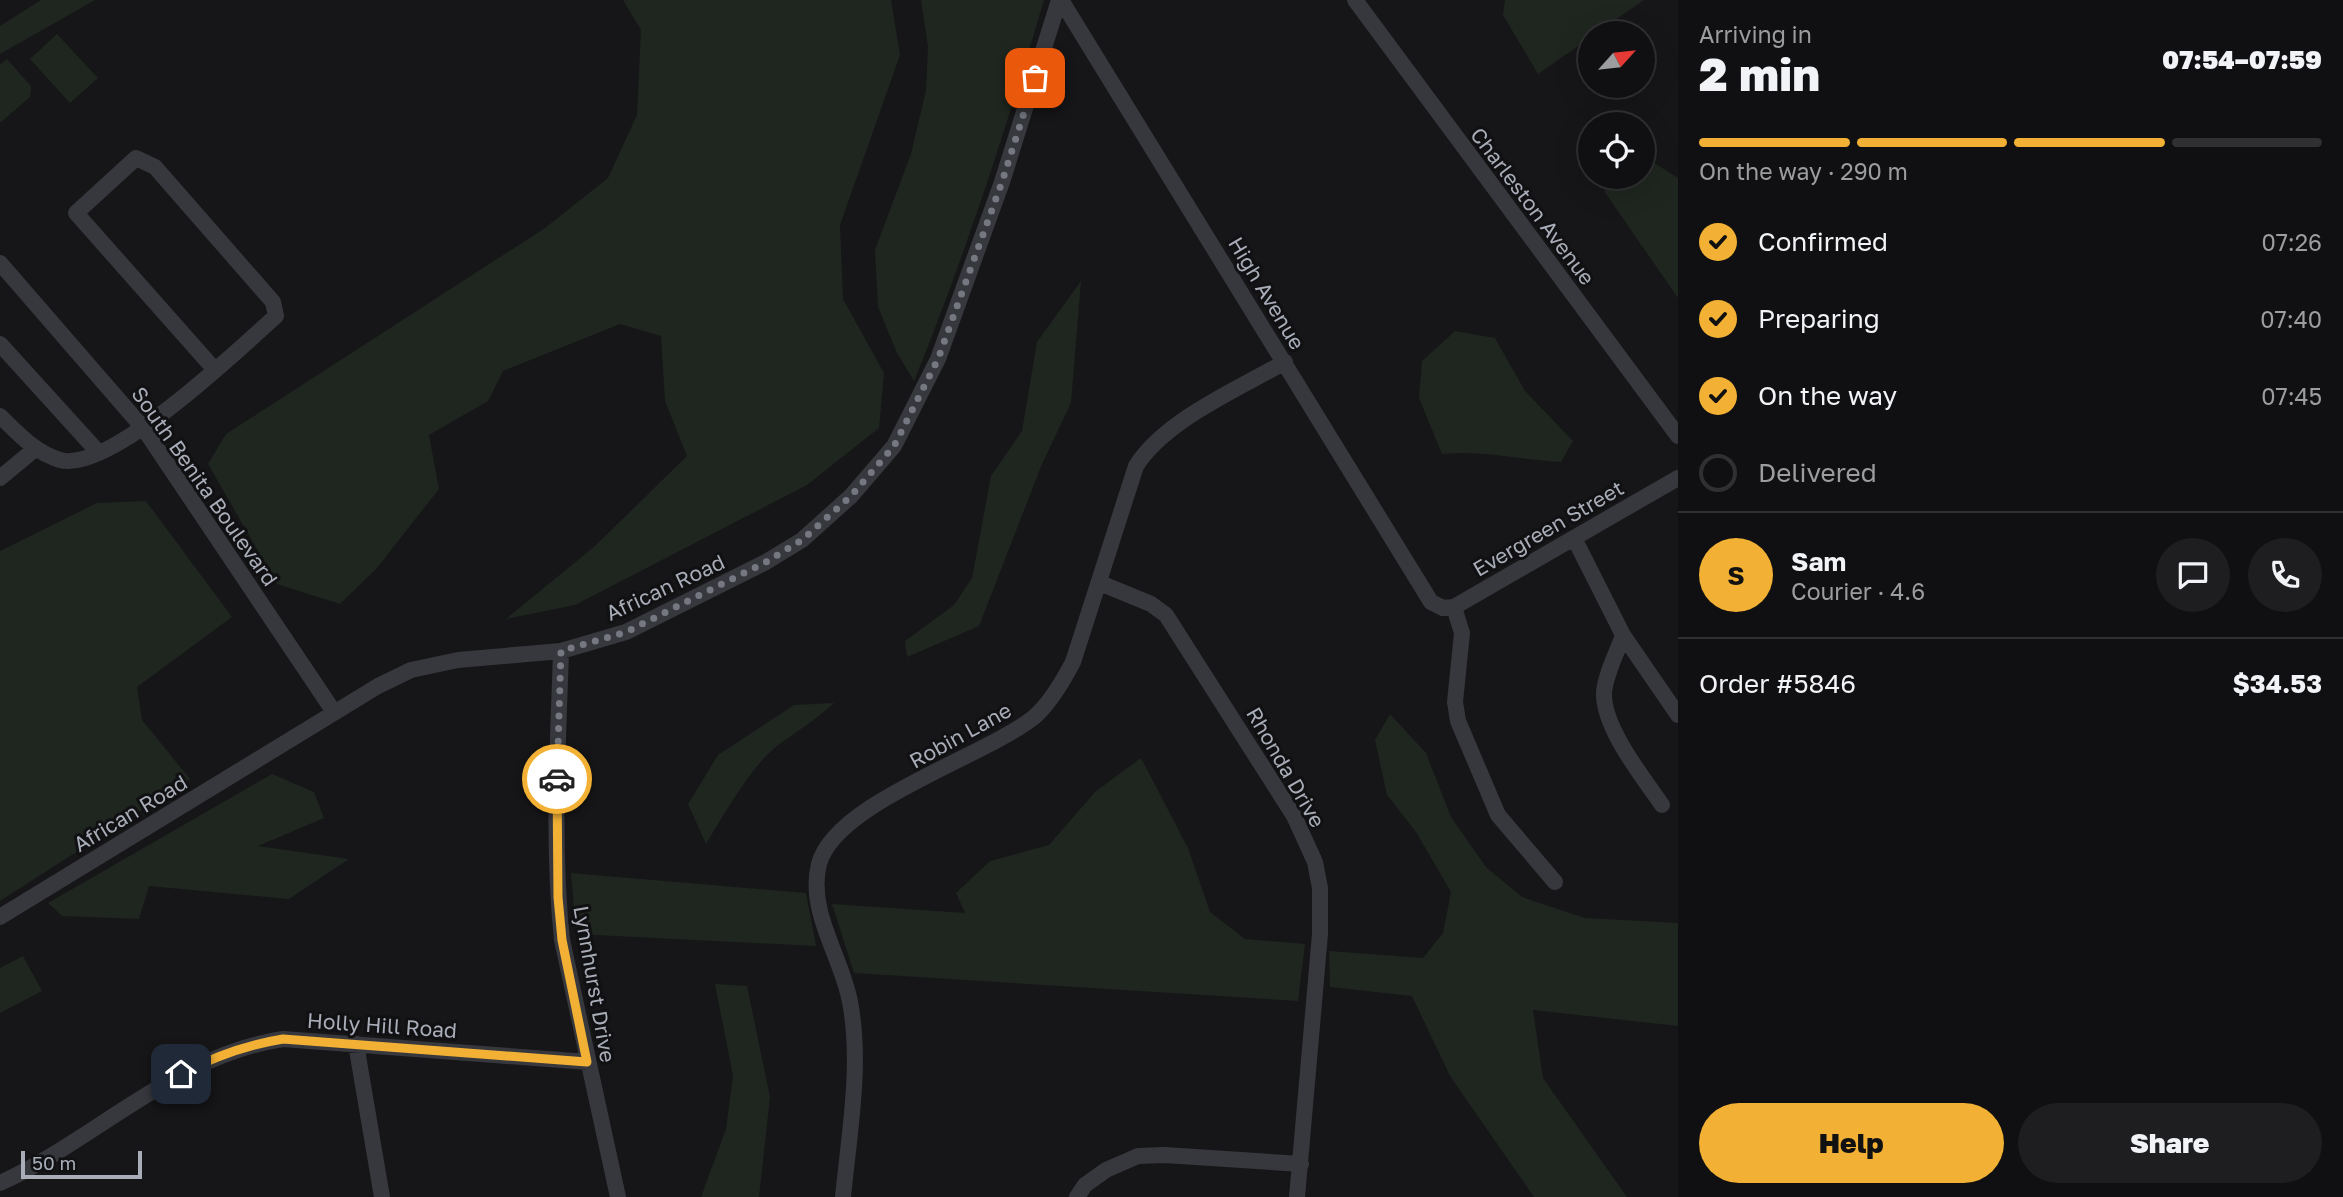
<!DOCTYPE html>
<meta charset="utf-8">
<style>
:root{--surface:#101012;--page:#1e1e20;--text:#f1f3f6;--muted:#9c9d9f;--line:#303032;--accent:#f2b134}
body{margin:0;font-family:"Golos Text",sans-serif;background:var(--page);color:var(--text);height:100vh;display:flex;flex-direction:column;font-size:26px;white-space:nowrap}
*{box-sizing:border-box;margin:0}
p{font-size:23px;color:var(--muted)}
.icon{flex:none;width:38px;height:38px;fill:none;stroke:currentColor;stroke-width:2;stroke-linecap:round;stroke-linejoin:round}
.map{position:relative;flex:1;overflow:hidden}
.panel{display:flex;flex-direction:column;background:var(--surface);width:665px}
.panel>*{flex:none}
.needle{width:46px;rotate:63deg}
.controls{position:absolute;left:1578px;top:21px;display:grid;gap:14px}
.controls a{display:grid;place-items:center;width:77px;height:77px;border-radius:50%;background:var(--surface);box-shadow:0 7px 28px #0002,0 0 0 2px var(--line);font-size:35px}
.scale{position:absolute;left:21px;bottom:18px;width:121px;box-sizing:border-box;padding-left:7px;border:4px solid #a8adb8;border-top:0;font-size:19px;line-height:24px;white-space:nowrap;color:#a8adb8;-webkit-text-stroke:5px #111113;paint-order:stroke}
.pin{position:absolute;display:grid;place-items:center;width:60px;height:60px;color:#fff;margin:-30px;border-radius:14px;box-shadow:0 4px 10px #0006}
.courier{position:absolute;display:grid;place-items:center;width:70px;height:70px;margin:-35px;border:5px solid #f2b134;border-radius:50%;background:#fff;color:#222;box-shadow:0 2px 9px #0007}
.overview em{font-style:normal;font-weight:800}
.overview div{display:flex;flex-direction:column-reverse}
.overview{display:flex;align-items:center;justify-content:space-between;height:119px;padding:0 21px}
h1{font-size:46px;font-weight:800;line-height:52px}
.bar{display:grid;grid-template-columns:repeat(4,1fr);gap:10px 7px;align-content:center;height:84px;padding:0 21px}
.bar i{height:9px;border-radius:5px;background:var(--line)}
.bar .current{background:var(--accent)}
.bar p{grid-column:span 4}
.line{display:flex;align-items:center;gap:18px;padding:0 21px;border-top:2px solid var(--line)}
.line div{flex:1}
.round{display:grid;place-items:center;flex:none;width:74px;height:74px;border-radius:37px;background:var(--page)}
ol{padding:0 21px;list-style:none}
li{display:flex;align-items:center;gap:21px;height:77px}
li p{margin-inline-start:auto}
li .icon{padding:7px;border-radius:50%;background:var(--accent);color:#111;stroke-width:4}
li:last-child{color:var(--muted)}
li i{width:38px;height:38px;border:4px solid var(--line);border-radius:50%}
.cta{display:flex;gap:14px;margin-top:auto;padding:14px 21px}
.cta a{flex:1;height:80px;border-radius:42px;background:var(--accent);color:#111;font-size:28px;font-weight:800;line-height:80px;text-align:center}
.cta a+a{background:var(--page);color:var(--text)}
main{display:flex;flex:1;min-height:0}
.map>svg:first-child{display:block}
.green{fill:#1e261f}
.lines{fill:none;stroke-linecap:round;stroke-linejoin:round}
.minor{stroke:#37383d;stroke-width:16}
.done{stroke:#757880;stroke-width:7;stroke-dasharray:0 12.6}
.route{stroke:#f2b134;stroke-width:9}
.labels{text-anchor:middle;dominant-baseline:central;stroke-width:6;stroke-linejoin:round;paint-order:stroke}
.street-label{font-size:21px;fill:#a8adb8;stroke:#111113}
</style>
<main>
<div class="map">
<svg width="1678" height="1197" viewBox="0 0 1678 1197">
<rect width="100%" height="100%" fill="#161618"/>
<path class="green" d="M41,0h54l-95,54v-28z
M623,0h268l9,55 -60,170 3,74 41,74 -5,55 -72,57 -232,120 -69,14 89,-73 92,-90 -22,-55 -4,-65 -41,-12 -117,47 -15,30 -59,34 10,54 -63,80 -36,35 -63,-20 -69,-120 18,-30 319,-206 63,-50 29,-63 4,-85z
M921,0h123c-38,129 -79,256 -130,381l-17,-28 -19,-46 -3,-57 36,-96 15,-64 2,-43z
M1505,0h139l-48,33h-5v4l-53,37 -35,-59z
M57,34l41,44 -28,25 -40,-44z
M7,59l24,27 -1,11 -30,26v-58z
M1653,162l25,16v120l-74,-107 24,-14h15v-9z
M1081,281l-10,122 -29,61 -63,162 -72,31 -2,-16 49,-36 18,-27 19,-102 31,-45 15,-89z
M1455,331l40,7 30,53 48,50 -12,21c-40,-2 -79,-12 -119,-8l-23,-56 3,-37z
M146,501l86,116 -95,70 5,33 48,59 -190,122v-350l97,-48z
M834,703c-18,17 -37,28 -57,43 -28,23 -52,67 -71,98l-18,-40 30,-49 76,-50z
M1390,714l36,39 25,64 35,50 36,30 63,21 93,5v103l-145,-16 10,68 84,119h-93l-84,-121 -38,-80 -82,-9 -1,-36 94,7 20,-25 8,-41 -35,-60 -29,-37 -12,-55z
M1141,758l47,90 22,64 35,27 60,5 -7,57 -444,-28 -22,-69 133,9 -9,-20 34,-32 59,-16 46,-53z
M272,774l42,18 10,26 -66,28 91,13 -60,40 -140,-13 -10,33 -77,-3 -14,-13z
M571,873l235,20 10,53 -240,-12z
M23,956l19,35 -42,22v-45z
M715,984l32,2 23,111 -11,100h-58l25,-68 7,-53z"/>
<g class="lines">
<path class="minor" d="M1061,0l370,602 12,6 11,-1 224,-129
M1355,0l323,436
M0,263l144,166 190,283
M0,344l99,109
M0,416c18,17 35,37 60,44 49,14 179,-111 216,-144l-3,-14 -118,-135 -19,-9 -60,55 139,157
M0,478l35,-29
M1574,538l49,97c-6,18 -18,40 -19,58 -1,35 39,84 58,112
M1100,583l51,21 15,11 128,201 21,46 5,26v46l-23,263
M1454,607l8,26 -7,69 3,19 40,94 57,67
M1623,635l55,80
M561,651c-3,96 -9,192 1,289l56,257
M0,917l378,-231 33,-16 47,-10 103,-9 65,-19 140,-70 36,-22 49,-44 43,-50 44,-87 64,-177 57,-182
M356,1044l26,153
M0,1183c97,-44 175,-128 283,-144l305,23
M843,1197c6,-63 19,-132 7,-195 -8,-45 -43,-90 -31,-138 16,-61 162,-106 214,-146 17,-14 30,-37 40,-56l63,-196c29,-46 102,-77 149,-104
M1077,1197l8,-12 21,-15 32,-14 27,-1 136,9"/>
</g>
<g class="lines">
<path class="done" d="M557,779l4,-128 65,-19 140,-70 36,-22 49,-44 43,-50 44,-87 64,-177 33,-104"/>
<path class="route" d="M181,1074c34,-18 65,-29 102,-35l304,23 -25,-122 -4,-43 -1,-118"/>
</g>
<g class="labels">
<g class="street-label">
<text transform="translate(1533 206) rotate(53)">Charleston Avenue</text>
<text transform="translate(1267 293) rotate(59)">High Avenue</text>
<text transform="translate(205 486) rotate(55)">South Benita Boulevard</text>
<text transform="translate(1548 528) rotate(-30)">Evergreen Street</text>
<text transform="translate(665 587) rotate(-25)">African Road</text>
<text transform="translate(960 735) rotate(-29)">Robin Lane</text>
<text transform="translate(1286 767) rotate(60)">Rhonda Drive</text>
<text transform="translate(130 813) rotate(-31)">African Road</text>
<text transform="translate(595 984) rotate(80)">Lynnhurst Drive</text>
<text transform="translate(382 1025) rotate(4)">Holly Hill Road</text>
</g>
</g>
</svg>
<div class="controls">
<a><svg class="needle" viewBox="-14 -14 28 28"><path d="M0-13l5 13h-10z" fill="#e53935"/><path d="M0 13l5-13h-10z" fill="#9c9d9f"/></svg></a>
<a><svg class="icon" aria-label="locate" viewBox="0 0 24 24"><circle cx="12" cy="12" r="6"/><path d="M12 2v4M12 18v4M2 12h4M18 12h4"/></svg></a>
</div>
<div class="scale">50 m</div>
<div class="pin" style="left:1035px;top:78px;background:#ea580c"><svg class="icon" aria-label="bag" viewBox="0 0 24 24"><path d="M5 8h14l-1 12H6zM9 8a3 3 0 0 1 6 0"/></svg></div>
<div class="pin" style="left:181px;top:1074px;background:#1f2937"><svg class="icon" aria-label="home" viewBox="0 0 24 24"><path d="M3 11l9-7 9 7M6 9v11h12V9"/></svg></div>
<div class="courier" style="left:557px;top:779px"><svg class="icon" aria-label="car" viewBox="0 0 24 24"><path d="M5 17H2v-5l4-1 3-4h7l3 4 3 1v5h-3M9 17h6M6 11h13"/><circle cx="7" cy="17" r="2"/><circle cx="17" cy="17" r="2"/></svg></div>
</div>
<section class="panel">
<div class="overview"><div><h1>2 min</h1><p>Arriving in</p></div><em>07:54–07:59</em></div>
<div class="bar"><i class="current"></i><i class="current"></i><i class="current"></i><i></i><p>On the way · 290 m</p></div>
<ol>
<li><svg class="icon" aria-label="check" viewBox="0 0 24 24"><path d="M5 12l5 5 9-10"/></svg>Confirmed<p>07:26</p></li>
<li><svg class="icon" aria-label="check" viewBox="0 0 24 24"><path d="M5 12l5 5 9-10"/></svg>Preparing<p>07:40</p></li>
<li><svg class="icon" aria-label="check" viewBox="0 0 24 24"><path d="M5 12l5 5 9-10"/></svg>On the way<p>07:45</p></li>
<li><i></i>Delivered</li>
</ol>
<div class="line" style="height:126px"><b class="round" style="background:var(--accent);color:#111">S</b><div><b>Sam</b><p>Courier · 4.6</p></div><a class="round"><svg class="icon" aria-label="chat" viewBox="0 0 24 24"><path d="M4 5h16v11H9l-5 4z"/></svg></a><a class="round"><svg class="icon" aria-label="phone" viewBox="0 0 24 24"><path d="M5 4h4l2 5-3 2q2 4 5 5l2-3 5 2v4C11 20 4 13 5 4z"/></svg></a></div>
<div class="line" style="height:91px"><div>Order #5846</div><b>$34.53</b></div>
<div class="cta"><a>Help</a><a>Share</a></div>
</section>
</main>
